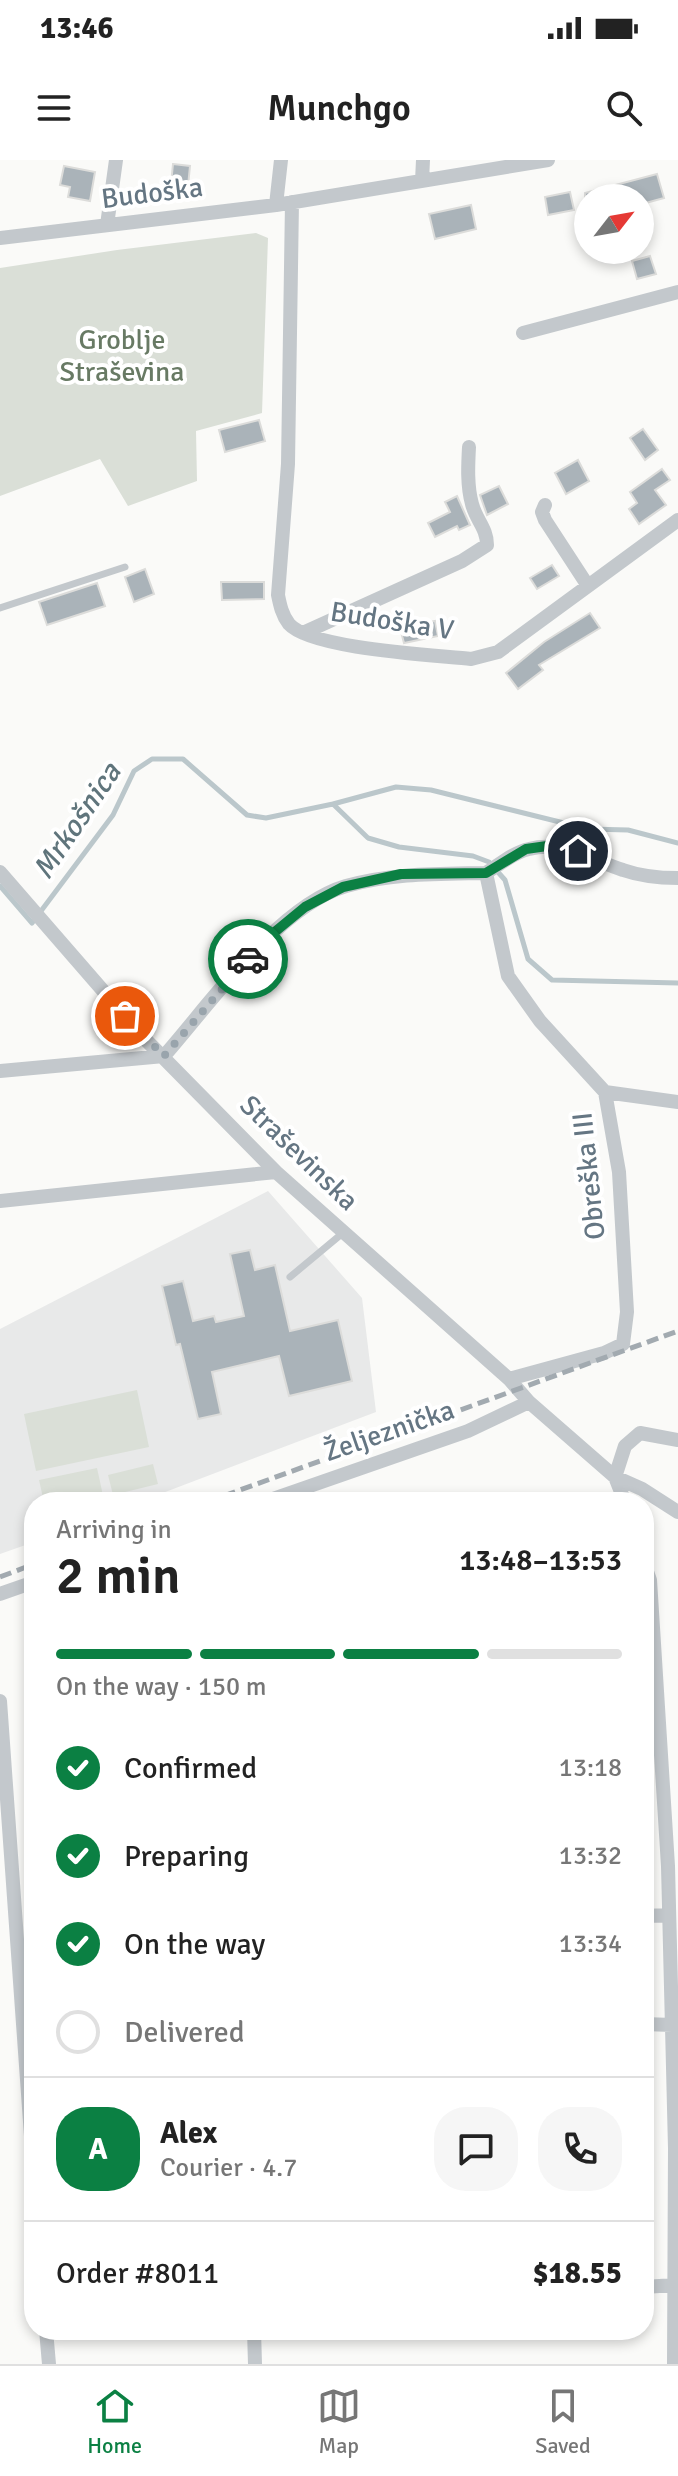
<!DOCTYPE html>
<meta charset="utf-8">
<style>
:root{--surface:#fff;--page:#f6f6f6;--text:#222;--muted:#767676;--line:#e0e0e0;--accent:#0b8043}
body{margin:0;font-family:Signika,sans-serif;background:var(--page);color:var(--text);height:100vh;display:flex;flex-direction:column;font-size:30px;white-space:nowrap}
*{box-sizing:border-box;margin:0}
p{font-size:26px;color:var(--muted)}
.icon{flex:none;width:44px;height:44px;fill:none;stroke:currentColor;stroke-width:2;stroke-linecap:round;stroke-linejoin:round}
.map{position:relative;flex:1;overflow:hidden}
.sheet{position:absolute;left:24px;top:1332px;width:630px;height:848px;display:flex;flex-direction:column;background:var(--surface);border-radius:32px;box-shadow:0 4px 12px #0003}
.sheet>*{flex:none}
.needle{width:52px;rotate:59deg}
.tools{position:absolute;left:574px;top:24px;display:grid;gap:16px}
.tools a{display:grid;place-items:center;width:80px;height:80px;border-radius:50%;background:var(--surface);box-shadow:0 4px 12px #0003;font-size:40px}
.pin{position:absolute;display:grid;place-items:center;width:68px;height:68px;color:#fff;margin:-34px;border:4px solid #fff;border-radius:50%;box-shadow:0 2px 8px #0007}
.courier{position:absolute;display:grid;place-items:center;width:80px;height:80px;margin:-40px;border:6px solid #0b8043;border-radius:50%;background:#fff;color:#222;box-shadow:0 2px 10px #0007}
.overview em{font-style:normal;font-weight:600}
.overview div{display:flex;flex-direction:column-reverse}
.overview{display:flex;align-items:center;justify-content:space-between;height:136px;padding:0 32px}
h1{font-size:52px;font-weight:600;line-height:60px}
.bar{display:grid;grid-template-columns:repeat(4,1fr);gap:12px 8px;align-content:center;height:96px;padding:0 32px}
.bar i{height:10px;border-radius:6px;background:var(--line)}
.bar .on{background:var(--accent)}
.bar p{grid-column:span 4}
.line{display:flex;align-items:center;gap:20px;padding:0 32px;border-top:2px solid var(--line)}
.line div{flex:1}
.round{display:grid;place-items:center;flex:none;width:84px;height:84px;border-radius:32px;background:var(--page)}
ol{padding:0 32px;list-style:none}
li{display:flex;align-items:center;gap:24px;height:88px}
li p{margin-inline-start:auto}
li .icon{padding:8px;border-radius:50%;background:var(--accent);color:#fff;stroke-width:4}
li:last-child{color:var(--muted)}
li i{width:44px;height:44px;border:4px solid var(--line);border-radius:50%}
.status{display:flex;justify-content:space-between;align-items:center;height:56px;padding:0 40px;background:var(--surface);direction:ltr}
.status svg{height:22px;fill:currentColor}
header{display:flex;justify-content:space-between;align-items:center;height:104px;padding:0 32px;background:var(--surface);font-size:36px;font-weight:600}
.tabs{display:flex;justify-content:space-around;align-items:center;height:112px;border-top:2px solid var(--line);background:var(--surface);font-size:22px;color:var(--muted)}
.tabs a{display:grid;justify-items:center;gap:4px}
.tabs .on{color:var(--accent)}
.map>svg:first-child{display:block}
.built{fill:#e8e9e9}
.green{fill:#dadfd7}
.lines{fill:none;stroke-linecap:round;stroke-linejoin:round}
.stream{stroke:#bbc7cb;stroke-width:5}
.building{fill:#aab3b9;stroke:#dcdcda;stroke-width:2}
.lane{stroke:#c3c8cc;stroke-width:7}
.street{stroke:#c3c8cc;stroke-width:14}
.rail{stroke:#a2aab0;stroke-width:5;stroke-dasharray:12 6;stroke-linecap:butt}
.done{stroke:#99a4ac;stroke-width:8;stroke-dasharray:0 14.4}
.route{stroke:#0b8043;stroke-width:10}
.labels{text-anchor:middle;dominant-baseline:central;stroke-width:8;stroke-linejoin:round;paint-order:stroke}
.street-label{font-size:28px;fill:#657683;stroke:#fff}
.park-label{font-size:28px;fill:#687a64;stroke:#fff}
.water-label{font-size:30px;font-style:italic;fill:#60757c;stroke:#fff}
</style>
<div class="status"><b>13:46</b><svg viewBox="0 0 49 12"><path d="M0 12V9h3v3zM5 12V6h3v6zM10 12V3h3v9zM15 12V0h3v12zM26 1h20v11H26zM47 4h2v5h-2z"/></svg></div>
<header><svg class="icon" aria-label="menu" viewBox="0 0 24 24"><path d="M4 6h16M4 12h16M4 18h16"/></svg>Munchgo<svg class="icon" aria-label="search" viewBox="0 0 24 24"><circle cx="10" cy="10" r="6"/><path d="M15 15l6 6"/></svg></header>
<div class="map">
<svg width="678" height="2204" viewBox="0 0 678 2204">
<rect width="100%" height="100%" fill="#fafaf8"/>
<path class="built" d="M268,1031l94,107 14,114 -237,90h-105v40l-34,12v-225z"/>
<path class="green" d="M256,73l12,5 -6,175 -66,18 1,50 -69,25 -28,-47 -100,37v-228l117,-18z
M137,1230l12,57 -113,24 -12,-57z
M153,1304l5,20 -45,11 -5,-20z
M97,1308l7,32 -60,2 -5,-22z"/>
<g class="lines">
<path class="stream" d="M333,644l63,-17 35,3 157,39 40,1 50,13
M0,726l32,37 81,-108 21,-44 18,-12h31l64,56 19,3 67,-14 35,34 31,9 74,9 16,6 16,18 23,79 24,21 126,3"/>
</g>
<path class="building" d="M173,4l17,2 -2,20 -17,-2z
M64,6l31,6 -5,29 -22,-4 2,-10 -10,-2z
M657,14l7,24 -22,6 -2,-6h-55v-5z
M570,32l4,18 -26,5 -3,-18z
M471,45l5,24 -41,10 -6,-25z
M650,96l6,18 -19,5 -5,-18z
M259,260l6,21 -40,11 -6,-22z
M643,269l15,21 -13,10 -15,-22z
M578,300l11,21 -23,13 -11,-21z
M662,309l8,11 -15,10 11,15 -27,19 -10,-15 8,-6 -7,-11z
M499,326l9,18 -21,11 -7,-20z
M457,336l13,29 -11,5 -2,-4 -22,11 -7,-14 22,-11 -5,-10z
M552,405l7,11 -22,13 -7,-11z
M145,409l9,25 -20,8 -9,-25z
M221,422h43v17l-42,1z
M97,423l8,23 -58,19 -8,-23z
M590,453l10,15 -61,37 4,5 -25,19 -12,-16 38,-31z
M435,461l3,15 -34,7 -4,-15z
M250,1090l5,20 20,-5 15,66 48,-11 14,61 -63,15 -10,-40 -67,16 9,42 -23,5 -18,-75 -4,1 -14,-59 21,-5 10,40 21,-5 2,6 28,-6 -14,-62z"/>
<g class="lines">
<path class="lane" d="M0,448l125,-41
M290,1117l54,-45"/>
<path class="street" d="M422,21l1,-21
M292,42l-4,262 -10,131c2,10 4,20 11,29 22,25 146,31 182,35l27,-7 180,-132
M276,45l5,-45
M107,65l9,-65
M0,78l276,-33 272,-45
M523,173l155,-41
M545,345l-3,7 3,8 43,66
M303,473l159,-72 25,-16c0,-17 -11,-25 -15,-41 -5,-18 -4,-38 -3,-57
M0,712l145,167 131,133 233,207 20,23 86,75 10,25
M486,713l22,103 32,45 65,71 14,80 8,140 -4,32 -19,9 -95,26
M486,713c13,-8 28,-21 43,-24 35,-9 62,11 94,21 17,6 37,8 55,8
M0,911l164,-15c46,-52 114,-150 182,-170 46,-13 92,-12 140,-13
M605,932l73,10
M0,1041l276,-29
M678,1280l-38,-7 -15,13 -10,31 27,12 36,23
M264,1342l204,-71 61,-29
M644,1403l6,17 18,286 7,282 -1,216
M0,1434l34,-12
M0,1541l34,477
M644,1756l25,-1
M644,1864l28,1
M644,2127l31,-2
M46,2170l3,34
M254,2170l1,34"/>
<path class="rail" d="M207,1342l471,-171
M0,1417l34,-13"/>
</g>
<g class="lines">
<path class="done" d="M125,856l39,40 84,-97"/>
<path class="route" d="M248,799l17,-19 40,-33 38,-20 58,-13 85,-1 40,-24 21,-3 31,5"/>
</g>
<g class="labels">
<g class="street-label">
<text transform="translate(152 33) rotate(-7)">Budoška</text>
<text transform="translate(392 461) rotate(9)">Budoška V</text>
<text transform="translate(299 993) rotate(44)">Straševinska</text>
<text transform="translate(589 1016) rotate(-96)">Obreška III</text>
<text transform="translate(389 1271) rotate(-19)">Željeznička</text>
</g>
<g class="park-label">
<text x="122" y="180">Groblje<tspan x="122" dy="32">Straševina</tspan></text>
</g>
<g class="water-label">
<text transform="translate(77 661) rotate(-56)">Mrkošnica</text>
</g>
</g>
</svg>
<div class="tools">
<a><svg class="needle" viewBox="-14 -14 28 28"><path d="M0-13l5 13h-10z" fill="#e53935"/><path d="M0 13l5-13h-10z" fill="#767676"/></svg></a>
</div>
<div class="pin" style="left:125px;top:856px;background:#ea580c"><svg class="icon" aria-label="bag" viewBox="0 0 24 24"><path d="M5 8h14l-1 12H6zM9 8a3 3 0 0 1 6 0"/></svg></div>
<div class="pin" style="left:578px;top:691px;background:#1f2937"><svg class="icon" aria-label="home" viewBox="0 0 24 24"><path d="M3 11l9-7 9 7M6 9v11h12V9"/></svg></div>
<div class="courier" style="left:248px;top:799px"><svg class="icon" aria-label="car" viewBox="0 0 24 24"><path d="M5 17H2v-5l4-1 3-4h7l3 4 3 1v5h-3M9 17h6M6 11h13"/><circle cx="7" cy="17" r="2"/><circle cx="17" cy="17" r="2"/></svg></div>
<section class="sheet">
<div class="overview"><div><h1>2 min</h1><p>Arriving in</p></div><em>13:48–13:53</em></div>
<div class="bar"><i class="on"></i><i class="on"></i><i class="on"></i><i></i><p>On the way · 150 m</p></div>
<ol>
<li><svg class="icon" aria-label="check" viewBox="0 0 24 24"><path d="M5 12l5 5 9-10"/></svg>Confirmed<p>13:18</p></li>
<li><svg class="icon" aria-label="check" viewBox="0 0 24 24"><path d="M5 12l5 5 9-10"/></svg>Preparing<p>13:32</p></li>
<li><svg class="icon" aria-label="check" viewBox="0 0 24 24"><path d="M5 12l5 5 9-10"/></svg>On the way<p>13:34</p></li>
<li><i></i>Delivered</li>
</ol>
<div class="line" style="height:144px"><b class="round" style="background:var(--accent);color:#fff">A</b><div><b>Alex</b><p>Courier · 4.7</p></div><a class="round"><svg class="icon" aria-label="chat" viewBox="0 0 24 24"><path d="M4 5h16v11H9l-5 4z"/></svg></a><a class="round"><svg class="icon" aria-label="phone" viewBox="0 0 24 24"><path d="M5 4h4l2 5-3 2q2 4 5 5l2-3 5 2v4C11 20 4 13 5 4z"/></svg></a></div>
<div class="line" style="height:104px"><div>Order #8011</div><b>$18.55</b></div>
</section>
</div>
<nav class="tabs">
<a class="on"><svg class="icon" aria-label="home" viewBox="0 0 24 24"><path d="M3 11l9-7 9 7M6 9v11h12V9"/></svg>Home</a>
<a><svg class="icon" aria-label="map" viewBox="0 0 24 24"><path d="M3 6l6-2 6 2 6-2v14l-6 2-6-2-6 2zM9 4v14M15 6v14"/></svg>Map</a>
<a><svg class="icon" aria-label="saved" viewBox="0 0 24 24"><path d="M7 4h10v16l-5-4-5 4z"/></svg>Saved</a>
</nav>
